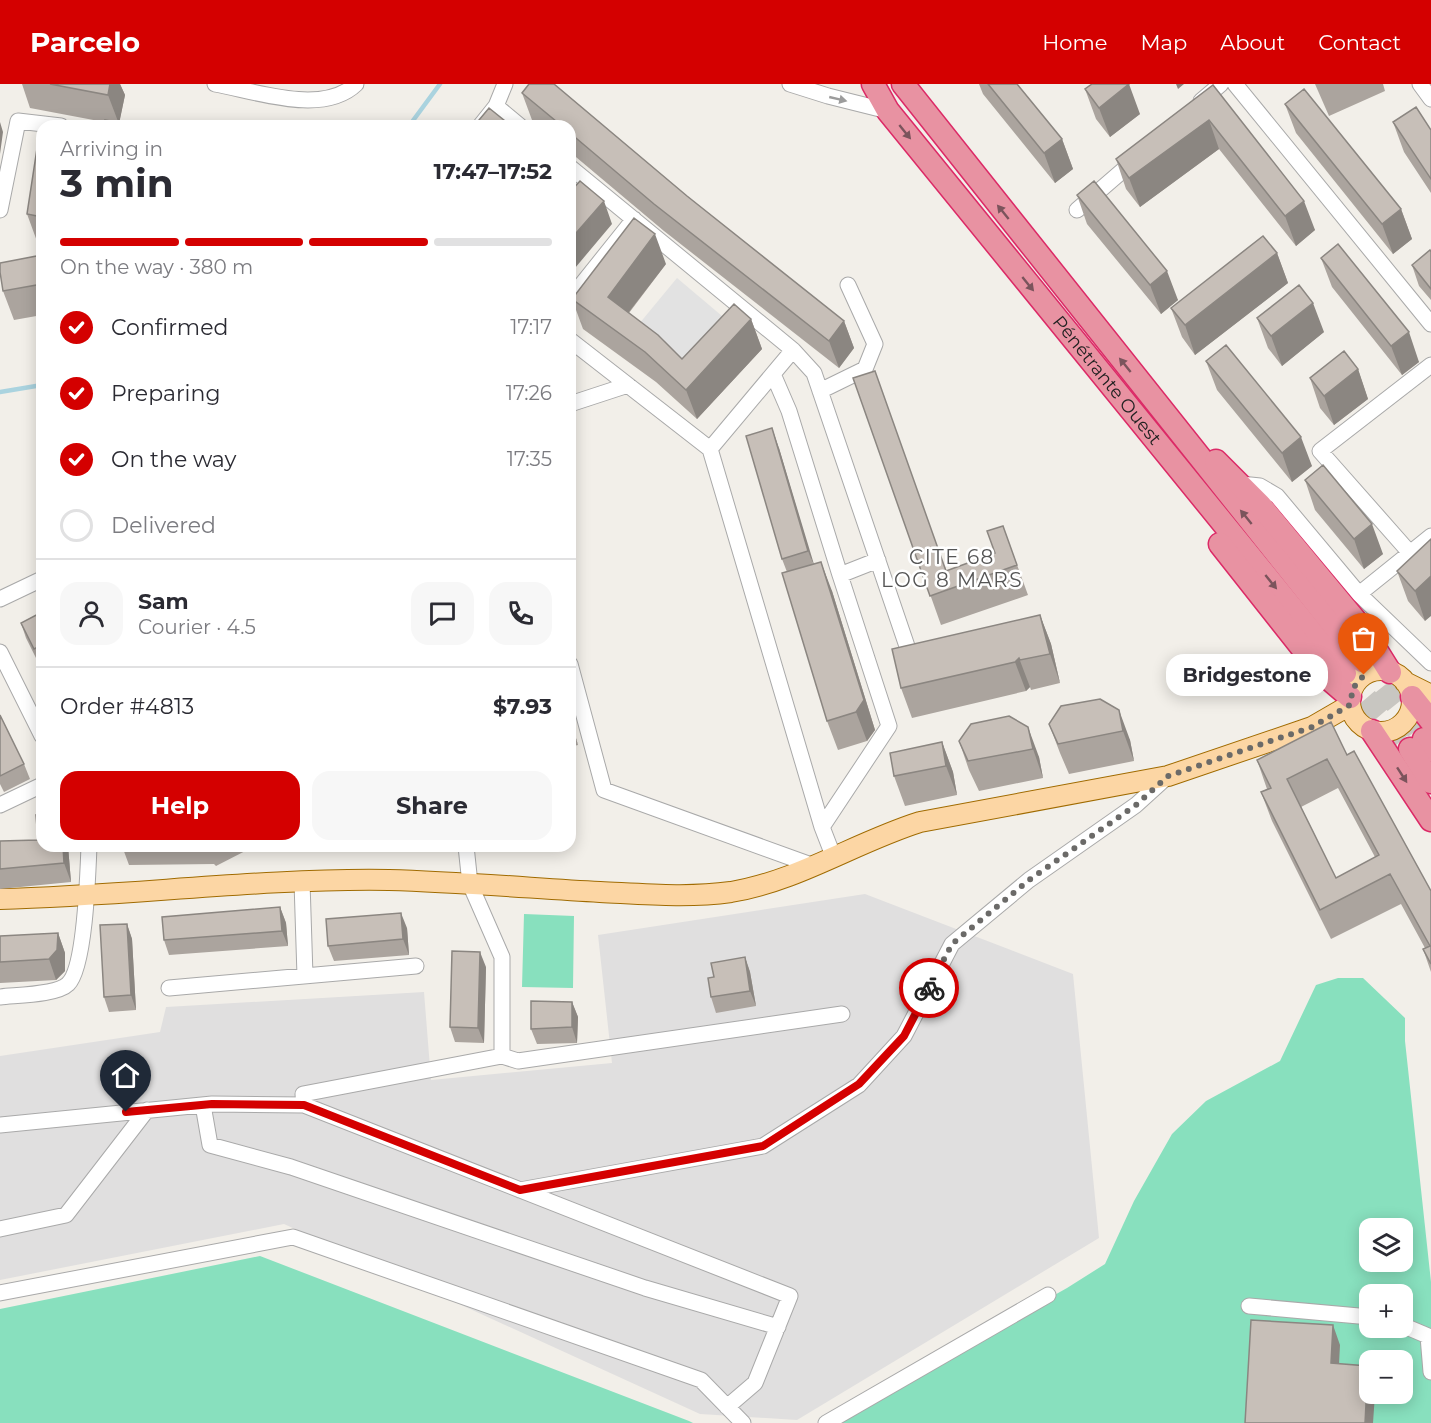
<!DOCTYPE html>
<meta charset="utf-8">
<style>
:root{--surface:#fff;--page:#f7f7f7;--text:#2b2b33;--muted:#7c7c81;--line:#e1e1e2;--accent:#d40000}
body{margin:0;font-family:Montserrat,sans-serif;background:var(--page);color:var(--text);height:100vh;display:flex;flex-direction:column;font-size:22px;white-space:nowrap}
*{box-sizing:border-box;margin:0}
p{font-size:20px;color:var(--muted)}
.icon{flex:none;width:33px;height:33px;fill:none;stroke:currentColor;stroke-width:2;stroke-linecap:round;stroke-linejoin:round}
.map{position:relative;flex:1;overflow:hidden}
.details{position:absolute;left:36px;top:36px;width:540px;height:732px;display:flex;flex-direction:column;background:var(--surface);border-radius:18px;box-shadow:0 3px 15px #0003}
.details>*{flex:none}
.tools{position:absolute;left:1359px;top:1134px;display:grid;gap:12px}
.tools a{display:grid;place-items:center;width:54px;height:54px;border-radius:12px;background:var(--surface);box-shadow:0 3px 15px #0003;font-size:30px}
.pin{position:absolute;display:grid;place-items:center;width:51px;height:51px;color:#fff;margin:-62px -26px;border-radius:50% 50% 50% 0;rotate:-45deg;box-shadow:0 0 6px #0007}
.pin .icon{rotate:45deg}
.courier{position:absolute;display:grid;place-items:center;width:60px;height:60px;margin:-30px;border:4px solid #d40000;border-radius:50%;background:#fff;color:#222;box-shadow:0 2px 8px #0007}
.bubble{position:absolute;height:42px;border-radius:18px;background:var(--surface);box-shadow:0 3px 15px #0003;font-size:20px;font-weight:700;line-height:42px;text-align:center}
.summary em{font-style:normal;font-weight:700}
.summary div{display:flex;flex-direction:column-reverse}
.summary{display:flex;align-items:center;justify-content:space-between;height:102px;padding:0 24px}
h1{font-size:39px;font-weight:700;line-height:45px}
.bar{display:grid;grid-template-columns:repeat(4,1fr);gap:9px 6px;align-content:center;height:72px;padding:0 24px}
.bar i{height:8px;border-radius:4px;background:var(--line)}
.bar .on{background:var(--accent)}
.bar p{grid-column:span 4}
.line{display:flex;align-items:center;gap:15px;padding:0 24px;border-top:2px solid var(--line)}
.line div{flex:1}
.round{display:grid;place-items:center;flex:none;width:63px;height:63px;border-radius:18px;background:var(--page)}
ol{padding:0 24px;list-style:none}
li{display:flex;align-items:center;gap:18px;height:66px}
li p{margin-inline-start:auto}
li .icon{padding:6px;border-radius:50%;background:var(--accent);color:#fff;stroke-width:4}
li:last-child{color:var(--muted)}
li i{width:33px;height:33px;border:3px solid var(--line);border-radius:50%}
.primary-button{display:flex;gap:12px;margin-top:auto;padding:12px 24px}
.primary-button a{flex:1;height:69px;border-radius:18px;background:var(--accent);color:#fff;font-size:24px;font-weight:700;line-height:69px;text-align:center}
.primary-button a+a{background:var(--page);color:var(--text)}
header{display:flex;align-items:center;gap:36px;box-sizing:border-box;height:84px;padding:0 30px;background:var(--accent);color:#fff}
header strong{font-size:28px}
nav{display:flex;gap:33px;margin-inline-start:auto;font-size:21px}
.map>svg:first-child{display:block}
.residential{fill:#e0dfdf}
.pitch{fill:#88e0be;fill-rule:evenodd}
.parking{fill:#e2e2e2}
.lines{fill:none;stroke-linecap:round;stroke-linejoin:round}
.stream{stroke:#aad3df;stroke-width:4.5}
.highway-tunnel{stroke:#c8c6c1;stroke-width:22;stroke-dasharray:22 11;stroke-linecap:butt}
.minor-casing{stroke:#a9a9a9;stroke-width:17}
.major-casing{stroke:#a06b00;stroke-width:22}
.highway-casing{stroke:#dc2a67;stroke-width:25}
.minor{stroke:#fff;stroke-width:15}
.major{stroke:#fcd6a4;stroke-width:20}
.highway{stroke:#e892a2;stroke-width:22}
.wall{fill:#aba49e;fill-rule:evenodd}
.shaded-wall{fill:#8b8681}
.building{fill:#c7bfb8;stroke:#8b8681;stroke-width:1.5;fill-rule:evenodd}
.oneway{fill:#9c9c9c}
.oneway2{fill:#7b545c}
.done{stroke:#6b6a68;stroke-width:6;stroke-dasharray:0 10.8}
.route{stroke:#d40000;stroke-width:8}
.labels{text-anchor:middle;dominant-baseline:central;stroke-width:5;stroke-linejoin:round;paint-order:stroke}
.street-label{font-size:18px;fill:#222;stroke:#fff}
.neighbourhood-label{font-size:20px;letter-spacing:1.5px;fill:#555;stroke:#fff}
</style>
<header>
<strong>Parcelo</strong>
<nav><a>Home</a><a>Map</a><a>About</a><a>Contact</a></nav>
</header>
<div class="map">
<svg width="1431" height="1339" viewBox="0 0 1431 1339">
<rect width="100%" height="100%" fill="#f2efe9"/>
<path class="residential" d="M865,810l208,80 26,264 -302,182 -97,-6 -416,-190 -284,56v-224l160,-24 6,-25 258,-15 7,88 181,-17 -14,-128z"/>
<path class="pitch" d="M524,830l50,2 -1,72 -51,-1z
M1338,894h25l42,40v23l26,241v141h-603l239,-135 38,-24 29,-63 38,-67 34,-33 74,-40 36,-76zM1370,1144h32v34h-32zM1370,1210h32v34h-32zM1370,1276h32v34h-32z
M260,1172l429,165 4,2h-693v-114z"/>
<path class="parking" d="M677,194l45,38 -37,45 -46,-37z"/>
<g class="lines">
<path class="stream" d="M409,42l31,-42
M0,308l42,-7"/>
<path class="highway-tunnel" d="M1362,577l62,78
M1345,589l65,76"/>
<g class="minor-casing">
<path id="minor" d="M215,0c40,7 108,32 141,0
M790,0l38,12 60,15
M1235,0l196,240
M1420,0l11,15
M1201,17l20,-17
M496,22l24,20
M480,42l16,-20 9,-22
M570,83l223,183 21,23 97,285 7,-3
M0,126l18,-89 43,5
M1077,126l59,-51
M570,215l64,-80
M570,256l140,109 112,378 12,31
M773,290l16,37 51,164 38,-15
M820,307l45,-22 10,-25 -27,-59
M570,320l58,-19
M710,365l83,-99
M1241,400l19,2 17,10 82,98 72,69
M1410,469l-90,-102 111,-86
M1359,510l72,-58
M0,515l42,-20
M0,568l42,84
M570,580l34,126 210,76
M0,721l42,-20
M822,743l67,-101 -49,-151
M466,762l4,38 32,73v99
M302,798l3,94
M169,904l247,-22
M0,913c16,-2 57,-2 68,-13 17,-16 20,-112 21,-138
M203,1021l7,40 81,22 354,121 133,39
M304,1021l486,191 -35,87 -28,24
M0,1041l212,-21 92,1 -1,-11 199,-38 16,5 324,-47
M520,1106l243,-44 96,-61 45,-49 48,-92 77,-64 107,-75 32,-29
M0,1145l66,-14 81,-105
M0,1209l293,-56 408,143 42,43
M1249,1222l121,11
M1402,1241l26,11 3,36
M826,1339l222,-128"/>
</g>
<g class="major-casing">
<path id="major" d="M1350 617a31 31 0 1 1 62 0a31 31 0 1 1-62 0Z
M1405,598l26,13
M0,815c130,-3 259,-21 389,-19 70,2 141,8 211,12 43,2 88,6 131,0 67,-11 125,-50 189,-70l248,-46 144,-49 38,-22"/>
</g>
<g class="highway-casing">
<g id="highway">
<path id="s1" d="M873,0l15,27 457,562"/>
<path d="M903,0l459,577"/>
<path d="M1216,377l44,44 105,127 25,40"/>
<path d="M1220,460l102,129 28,24"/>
<path d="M1412,613l19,24"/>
<path d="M1372,647l59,89"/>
<path d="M1424,655l7,11"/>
<path d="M1410,665l21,33"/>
</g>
</g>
<use href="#minor" class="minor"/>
<use href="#major" class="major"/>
<use href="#highway" class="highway"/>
</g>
<path class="wall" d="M22,0h98l5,11 -6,28 -15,-1 -74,-14z
M979,0h38l45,55 11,30 -18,14 -72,-89z
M1315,0h68l2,7 -56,25z
M1213,1l102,145 -19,16 -77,-97 -79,58 -14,-18 -10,-30z
M1085,5l55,25 -30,23 -14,-18z
M522,9l165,103 157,125 10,27 -15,20 -175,-137 -94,-79v-26h-31l-7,-6z
M1285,20l116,105 11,30 -19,15 -97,-121z
M1393,38l38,8v63l-27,-41z
M42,45v115h-4l-11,-30z
M1077,111l101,105 -17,14 -74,-90z
M1431,168v48l-12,-14 -7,-21z
M1277,169l11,30 -93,72 -13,-18 -11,-29z
M42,171v60l-28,5 -11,-29z
M1321,174l98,104 -17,13 -70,-88z
M666,180l-37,49 53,46 69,-40 11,30 -65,70 -41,-37 -73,-53 -11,-30z
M1257,234l67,14 -42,34 -14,-18z
M1206,277l106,105 -20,16 -75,-92z
M1358,285l10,30 -34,26 -14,-17 -10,-30z
M853,294l94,193 48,-18 8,-27 25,69 -87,30z
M779,364l34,116 19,27 43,139 -8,11 -29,9 -11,-29 -40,-149 -5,-13z
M1305,396l78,74 -19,15 -49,-59z
M1431,455l-6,82 -17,-20 -11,-30z
M42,528v51l-3,1 -13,-26 -5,-15z
M1040,531l11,29 9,39 -29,7 -1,-3 -4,4 -114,27 -11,-30z
M1100,615l30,41 4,21 -65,13 -9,-21 -11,-29z
M0,631l24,49 6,15 -26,13 -4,-8z
M1009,632l30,41 4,21 -64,13 -10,-21 -10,-29z
M570,634l8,27 -8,2z
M942,658l11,30 4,23 -52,11 -11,-30z
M1347,671l84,136v81l-8,-23 2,-1 -24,-44 -70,35 -59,-118 -11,-29 6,-3 -10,-29zM1338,704l37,69 -39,21 -35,-71z
M0,757l68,5 3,36 -71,7z
M122,762h133l-39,20 -2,-2 -85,1z
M280,823l6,16 2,23 -119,9 -5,-15z
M127,840l5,15 4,71 -27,2 -5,-15z
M407,844l2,27 -75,6 -6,-15z
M58,849l7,20v18l-9,9 -56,3v-47z
M745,873l5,15 6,34 -40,7 -5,-16 3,-20z
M486,883l-2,76 -29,-1 -5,-15z
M572,918l6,15 -1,26 -40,1 -6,-15z"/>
<path class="shaded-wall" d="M110,0h10l5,11 -6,29 -11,-29z
M1129,0l11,30 -30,23 -11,-29z
M1176,0h8l-6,5z
M1209,36l10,29 -79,58 -11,-29z
M0,38l3,10 -3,22z
M1062,55l11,30 -18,14 -11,-30z
M604,117l8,23 -42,50v-34z
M1304,117l11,29 -19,16 -11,-30z
M1401,125l11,30 -19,15 -11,-30z
M655,150l11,30 -48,62 -10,-29z
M1277,169l11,30 -93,72 -10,-30z
M1167,187l11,29 -17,14 -11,-29z
M1313,219l11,29 -42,34 -11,-30z
M751,235l11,30 -65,70 -11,-29z
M844,237l10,27 -15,20 -10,-27z
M1409,248l10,30 -17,13 -11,-29z
M1358,285l10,30 -34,26 -10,-29z
M772,344l7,20 37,123 -8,-20z
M1301,353l11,29 -20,16 -10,-29z
M1372,440l11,30 -19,15 -10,-30z
M821,478l11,29 43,139 -8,11 -11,-29z
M1431,492v40l-6,5 -10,-30z
M1040,531l11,29 9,39 -10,-29z
M1019,574l11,29 -4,4 -11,-29z
M1119,626l11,30 4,21 -11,-30z
M570,634l8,27 -8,-23z
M1028,643l11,30 4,21 -10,-29z
M942,658l11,30 4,23 -11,-29z
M63,762h5l3,36 -7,-19z
M280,823l6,16 2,23 -6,-15z
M401,829l6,15 2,27 -6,-16z
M127,840l5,15 4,71 -5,-15z
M58,849l7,20v18l-9,9 -7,-21z
M480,868l6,15 -2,76 -6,-15z
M745,873l5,15 6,34 -6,-15z
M572,918l6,15 -1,26 -5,-16z
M1333,1241l7,20 -2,38 -7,-20z
M1368,1282l2,2v26h5l-2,29h-8z"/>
<path class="building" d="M50,0h60l-2,11z
M529,0h25l133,112 157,125 -15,20 -175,-137 -84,-71v-7h-8l-40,-33z
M988,0h29l45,55 -18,14z
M1092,0h37l-30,24 -14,-19z
M1213,1l91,116 -19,15 -76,-96 -80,58 -13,-19z
M1304,5l97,120 -19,15 -97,-120z
M1416,23l15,23v49l-38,-57z
M489,24l21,17 -2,1h-34z
M105,36l32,6h-33z
M40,45h2v88l-15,-3z
M580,97l24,20 -34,39v-48z
M1094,97l73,90 -17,14 -73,-90z
M634,134l21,16 -47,63 50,38 24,24 52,-55 17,15 -65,71 -41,-38 -73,-53z
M1263,152l14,17 -92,72 -14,-17z
M1338,160l71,88 -18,14 -70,-88z
M1430,166l1,2v37l-19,-24z
M42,171v29l-39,7 -3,-19v-9z
M1299,201l14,18 -42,33 -14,-18z
M1226,261l75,92 -19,16 -76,-92z
M1344,267l14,18 -34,27 -14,-18z
M875,287l71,200 49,-18 -8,-22 16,-5 14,39 -87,31 -77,-218z
M772,344l36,123 -26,8 -36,-123z
M1323,381l49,59 -18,15 -49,-59z
M1431,455v37l-16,15 -18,-20z
M821,478l43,138 -8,12 -29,9 -45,-148z
M42,528v33l-8,4 -13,-26z
M1040,531l10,39 -30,6 -1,-2 -4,4 -114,26 -9,-39z
M1100,615l19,11 4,21 -65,13 -9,-20 12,-18z
M0,631l24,49 -24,12z
M1009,632l19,11 5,22 -65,12 -9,-20 12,-17z
M1331,638l16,33 7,-4 77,140v73l-8,-15 7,-3 -40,-72 -70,36 -59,-118 10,-4 -14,-28zM1327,675l52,96 -43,23 -49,-99z
M942,658l4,24 -52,10 -4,-23z
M42,730v32h21l1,17 -64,6v-28l38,-1 -2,-25z
M122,762h92l-5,3 -1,-3 -86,1z
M280,823l2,24 -118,9 -2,-23z
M401,829l2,26 -75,7 -2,-27z
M127,840l4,71 -27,2 -4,-72z
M58,849l-1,17 -8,9 -49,3v-26z
M452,867l28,1 -2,76 -28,-1z
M745,873l5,34 -39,6 -3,-19 6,-1 -3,-14z
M531,917l41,1v25l-41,2z
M1251,1236l82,5 -2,38 37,3 -3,57h-120z"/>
<defs><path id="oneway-solid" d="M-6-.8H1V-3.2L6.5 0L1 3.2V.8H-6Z" transform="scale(1.5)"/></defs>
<use class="oneway" href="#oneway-solid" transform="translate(838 15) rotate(13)"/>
<g class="oneway2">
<use href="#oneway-solid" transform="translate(905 48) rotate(51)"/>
<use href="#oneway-solid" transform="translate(1003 128) rotate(-129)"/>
<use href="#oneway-solid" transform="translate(1028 200) rotate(51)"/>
<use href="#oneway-solid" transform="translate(1125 281) rotate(-129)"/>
<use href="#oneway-solid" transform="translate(1246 433) rotate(-129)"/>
<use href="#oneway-solid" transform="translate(1271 498) rotate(51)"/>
<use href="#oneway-solid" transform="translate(1402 691) rotate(57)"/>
</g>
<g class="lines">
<path class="done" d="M929,904l23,-44 77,-64 107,-75 32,-29 144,-49 38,-22 3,-17 11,-13"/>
<path class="route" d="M126,1028l86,-8 92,1 216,85 243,-44 96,-62 45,-48 25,-48"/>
</g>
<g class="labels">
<g class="street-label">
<text stroke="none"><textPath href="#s1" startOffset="378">Pénétrante Ouest</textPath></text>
</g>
<g class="neighbourhood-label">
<text x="952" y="473">CITE 68<tspan x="952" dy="23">LOG 8 MARS</tspan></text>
</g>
</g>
</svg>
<div class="tools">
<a><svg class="icon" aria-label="layers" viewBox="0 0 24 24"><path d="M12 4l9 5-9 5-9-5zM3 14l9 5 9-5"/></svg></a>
<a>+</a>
<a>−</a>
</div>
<div class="pin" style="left:1364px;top:591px;background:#ea580c"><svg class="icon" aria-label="bag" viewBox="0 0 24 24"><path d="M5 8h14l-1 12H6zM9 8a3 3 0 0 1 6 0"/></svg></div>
<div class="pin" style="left:126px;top:1028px;background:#1f2937"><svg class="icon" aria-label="home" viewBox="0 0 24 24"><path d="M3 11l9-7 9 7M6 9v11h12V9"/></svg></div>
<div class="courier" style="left:929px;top:904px"><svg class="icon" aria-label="bike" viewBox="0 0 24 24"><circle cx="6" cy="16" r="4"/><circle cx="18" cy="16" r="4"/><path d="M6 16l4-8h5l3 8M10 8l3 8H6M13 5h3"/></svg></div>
<div class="bubble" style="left:1166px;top:570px;width:162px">Bridgestone</div>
<section class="details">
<div class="summary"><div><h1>3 min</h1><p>Arriving in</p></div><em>17:47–17:52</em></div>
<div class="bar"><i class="on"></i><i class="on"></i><i class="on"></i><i></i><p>On the way · 380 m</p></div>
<ol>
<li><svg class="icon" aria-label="check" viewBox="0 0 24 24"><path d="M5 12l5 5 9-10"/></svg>Confirmed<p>17:17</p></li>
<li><svg class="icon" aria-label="check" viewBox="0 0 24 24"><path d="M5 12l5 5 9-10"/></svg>Preparing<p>17:26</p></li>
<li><svg class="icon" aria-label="check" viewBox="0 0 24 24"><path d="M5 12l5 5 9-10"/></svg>On the way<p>17:35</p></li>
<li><i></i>Delivered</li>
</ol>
<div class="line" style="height:108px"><a class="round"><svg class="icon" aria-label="person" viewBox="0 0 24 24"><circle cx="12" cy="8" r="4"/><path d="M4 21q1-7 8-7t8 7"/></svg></a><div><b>Sam</b><p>Courier · 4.5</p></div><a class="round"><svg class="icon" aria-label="chat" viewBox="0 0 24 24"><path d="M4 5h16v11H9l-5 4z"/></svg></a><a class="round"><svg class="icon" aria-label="phone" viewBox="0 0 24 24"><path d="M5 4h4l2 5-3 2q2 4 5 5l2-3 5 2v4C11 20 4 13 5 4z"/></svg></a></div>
<div class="line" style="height:78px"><div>Order #4813</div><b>$7.93</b></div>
<div class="primary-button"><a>Help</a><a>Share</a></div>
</section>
</div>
